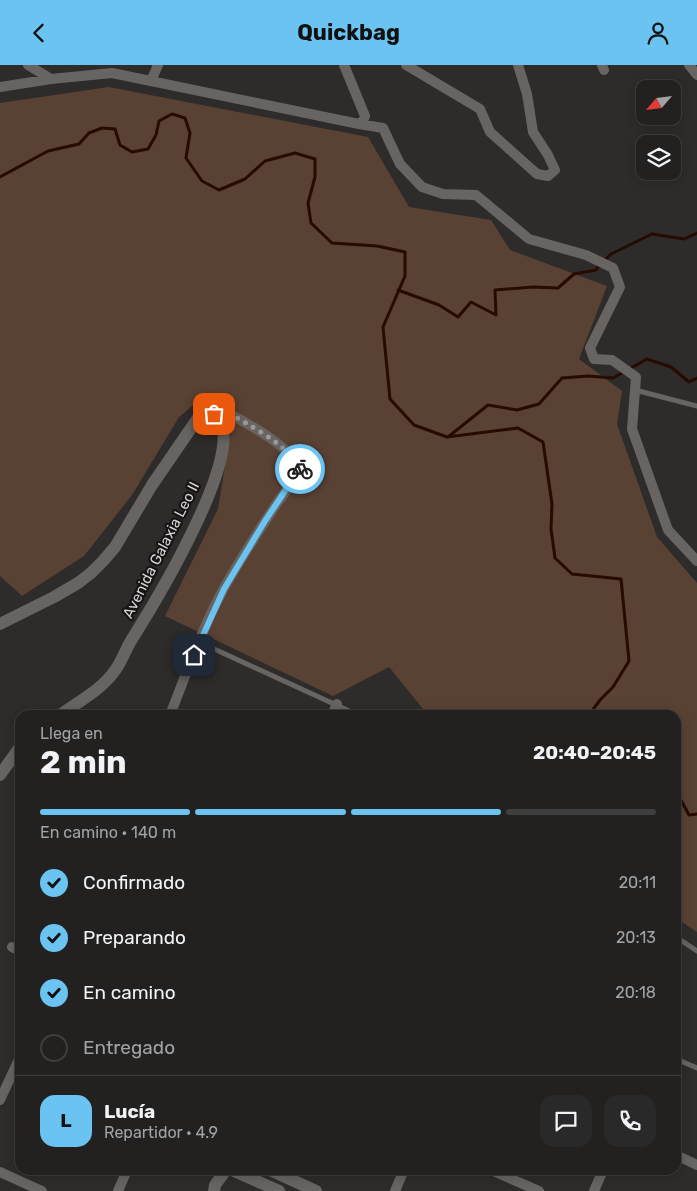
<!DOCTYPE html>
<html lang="es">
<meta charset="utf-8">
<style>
:root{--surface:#222120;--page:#2a2929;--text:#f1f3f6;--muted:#a2a3a5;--line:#3f3e3e;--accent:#6ac3f1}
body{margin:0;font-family:Rubik,sans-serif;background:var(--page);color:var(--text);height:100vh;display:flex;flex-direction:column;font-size:19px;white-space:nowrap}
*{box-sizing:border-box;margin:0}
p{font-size:16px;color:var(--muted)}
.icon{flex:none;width:28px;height:28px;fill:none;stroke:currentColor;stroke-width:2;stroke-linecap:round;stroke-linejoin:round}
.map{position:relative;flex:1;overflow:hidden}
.panel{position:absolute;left:15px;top:645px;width:666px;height:465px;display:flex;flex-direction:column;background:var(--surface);border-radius:15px;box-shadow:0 2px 12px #0003,0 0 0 1px var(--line)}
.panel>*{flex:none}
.needle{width:32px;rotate:242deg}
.tools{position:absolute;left:636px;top:15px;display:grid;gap:10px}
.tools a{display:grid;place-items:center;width:45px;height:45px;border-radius:10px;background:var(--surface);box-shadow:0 2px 12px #0003,0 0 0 1px var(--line);font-size:25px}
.pin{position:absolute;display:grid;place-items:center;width:42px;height:42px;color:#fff;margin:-21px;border-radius:10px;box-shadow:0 2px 8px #0006}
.courier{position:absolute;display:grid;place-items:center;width:50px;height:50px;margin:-25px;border:4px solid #6ac3f1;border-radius:50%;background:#fff;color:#222;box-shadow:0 1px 6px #0007}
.summary em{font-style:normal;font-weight:700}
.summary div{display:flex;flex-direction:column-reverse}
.summary{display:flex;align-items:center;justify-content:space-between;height:85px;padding:0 25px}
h1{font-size:32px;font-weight:700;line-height:38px}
.bar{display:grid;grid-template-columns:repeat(4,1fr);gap:8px 5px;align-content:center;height:60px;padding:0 25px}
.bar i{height:6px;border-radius:4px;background:var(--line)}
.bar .selected{background:var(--accent)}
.bar p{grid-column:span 4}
.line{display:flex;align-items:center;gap:12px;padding:0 25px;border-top:1px solid var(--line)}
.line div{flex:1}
.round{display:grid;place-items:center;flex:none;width:52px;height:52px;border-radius:15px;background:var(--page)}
ol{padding:0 25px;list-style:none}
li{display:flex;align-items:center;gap:15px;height:55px}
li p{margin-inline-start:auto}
li .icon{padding:5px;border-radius:50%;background:var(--accent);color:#111;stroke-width:4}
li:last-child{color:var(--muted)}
li i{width:28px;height:28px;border:2px solid var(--line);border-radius:50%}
header{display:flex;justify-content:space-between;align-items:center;height:65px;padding:0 25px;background:var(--accent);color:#111;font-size:22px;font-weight:700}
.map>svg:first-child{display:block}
.grass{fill:#594234}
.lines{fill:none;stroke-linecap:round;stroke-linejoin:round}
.stream{stroke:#270b00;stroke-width:3}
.service{stroke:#676462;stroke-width:5}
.minor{stroke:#676462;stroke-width:10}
.tertiary{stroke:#676462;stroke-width:12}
.done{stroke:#9b9a98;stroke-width:5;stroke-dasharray:0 9}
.route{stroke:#6ac3f1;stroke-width:6}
.labels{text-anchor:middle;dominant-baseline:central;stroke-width:4.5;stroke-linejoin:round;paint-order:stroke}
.street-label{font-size:15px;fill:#d6d5d4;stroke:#161414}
</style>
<header><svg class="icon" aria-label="back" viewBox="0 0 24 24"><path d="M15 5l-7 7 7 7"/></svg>Quickbag<svg class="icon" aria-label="person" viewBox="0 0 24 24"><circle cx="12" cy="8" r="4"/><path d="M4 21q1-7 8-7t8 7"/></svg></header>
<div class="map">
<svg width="697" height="1126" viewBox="0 0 697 1126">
<rect width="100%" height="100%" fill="#2e2c2a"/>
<path class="grass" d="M109,22l259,50 41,70 82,13 19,30 97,36 -28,73 43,32 -5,33 40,113 40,46v349l-21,-14v-203h-248l-39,-48 -56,29 -168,-80 53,-107 13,-79 -2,-20 -27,-12 -23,19 -47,78 -48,61 -62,40 -22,-20v-473z"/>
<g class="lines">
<path class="stream" d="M0,112l48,-26 31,-7 10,-11 13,-5 13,1 5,16 12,7 16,-3 8,-14 3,-14 13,-7 13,4 5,15 -4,25 16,23 17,9 26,-11 20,-18 30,-8 20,6v18l-7,26 3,20 21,20 45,3 28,6v24l-22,51 7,72 24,26 33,12 71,-9 25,14 9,62 -1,25 4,29 17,16 49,5 8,82 -16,26 -13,13 -11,15
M606,194l5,-5 41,-20 32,5 13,-6
M398,225l41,15 19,12 13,-15 25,13 -1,-25 38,-3 25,1 16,-14 22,-4 2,-3
M448,372l40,-32 29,5 22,-6 23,-26 26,-2 25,2 34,-19 24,8 18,15 8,-4
M676,726l13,24 8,-1"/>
<path class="service" d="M635,325l62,16
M199,577l159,73
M676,872l21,14
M676,994l21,9"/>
<path class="minor" d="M28,0l23,14
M344,0l21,51 -2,5 -4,3
M406,0l74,44 10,23 47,42 11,2 7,-6 -7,-15 -15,-23 -6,-38 -9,-29
M602,0l2,5
M689,0l8,10
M151,16l7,-16
M0,22l51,-8 61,-6 247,51 24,4 17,36 22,23 21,7 33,1 53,44 57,16 27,13 7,19 -30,61 4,11 18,1 24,17 -4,52 36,101 29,31
M170,650c17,-43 32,-87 54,-127 16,-29 35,-57 53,-85 7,-10 19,-23 23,-34 -11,-24 -50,-44 -72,-56l-11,4
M332,650l5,-11
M12,882l8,4
M0,1035l20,-43
M676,1090l21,10
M491,1105l48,21
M0,1107l42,19
M118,1126l9,-21
M395,1126l9,-21
M594,1126l9,-21"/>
<path class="tertiary" d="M0,559l54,-27 24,-14 13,-10 12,-12 12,-14 37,-62 46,-67 10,-5c57,12 -59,199 -76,226 -6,10 -10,21 -16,30 -14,21 -37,32 -56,46
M0,710l20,-28
M232,1105l47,21
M270,1105l46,21
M214,1126l1,-6 11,-15"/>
</g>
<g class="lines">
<path class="done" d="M214,349l3,3 11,-4c20,11 63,34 72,56"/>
<path class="route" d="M194,590l30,-66 41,-68 24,-36 9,-10 2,-6"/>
</g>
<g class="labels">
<g class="street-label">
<text transform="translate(161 485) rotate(-63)">Avenida Galaxia Leo II</text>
</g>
</g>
</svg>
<div class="tools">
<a><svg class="needle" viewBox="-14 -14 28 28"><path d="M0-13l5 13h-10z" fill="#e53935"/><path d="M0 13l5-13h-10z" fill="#a2a3a5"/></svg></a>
<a><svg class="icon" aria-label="layers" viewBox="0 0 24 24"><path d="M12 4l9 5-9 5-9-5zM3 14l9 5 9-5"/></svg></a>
</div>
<div class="pin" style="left:214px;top:349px;background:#ea580c"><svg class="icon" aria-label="bag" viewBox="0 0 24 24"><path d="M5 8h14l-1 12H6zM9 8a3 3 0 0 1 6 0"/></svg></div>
<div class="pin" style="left:194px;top:590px;background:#1f2937"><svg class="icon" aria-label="home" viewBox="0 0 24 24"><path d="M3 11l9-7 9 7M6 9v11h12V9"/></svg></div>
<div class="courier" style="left:300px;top:404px"><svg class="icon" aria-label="bike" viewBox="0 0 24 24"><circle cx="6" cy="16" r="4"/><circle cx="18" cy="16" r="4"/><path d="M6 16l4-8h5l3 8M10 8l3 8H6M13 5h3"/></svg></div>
<section class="panel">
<div class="summary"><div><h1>2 min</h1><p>Llega en</p></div><em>20:40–20:45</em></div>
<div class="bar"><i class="selected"></i><i class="selected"></i><i class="selected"></i><i></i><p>En camino · 140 m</p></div>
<ol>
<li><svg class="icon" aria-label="check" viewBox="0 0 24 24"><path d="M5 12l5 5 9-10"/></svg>Confirmado<p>20:11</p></li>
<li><svg class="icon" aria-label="check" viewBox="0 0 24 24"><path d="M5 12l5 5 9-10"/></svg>Preparando<p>20:13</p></li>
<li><svg class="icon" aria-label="check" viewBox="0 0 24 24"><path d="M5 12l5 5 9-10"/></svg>En camino<p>20:18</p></li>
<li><i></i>Entregado</li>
</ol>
<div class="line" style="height:90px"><b class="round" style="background:var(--accent);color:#111">L</b><div><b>Lucía</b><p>Repartidor · 4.9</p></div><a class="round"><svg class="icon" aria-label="chat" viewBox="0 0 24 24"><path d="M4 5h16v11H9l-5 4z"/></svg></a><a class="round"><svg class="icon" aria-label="phone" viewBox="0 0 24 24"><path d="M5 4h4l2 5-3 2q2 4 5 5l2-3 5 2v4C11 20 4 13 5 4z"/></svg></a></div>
</section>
</div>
